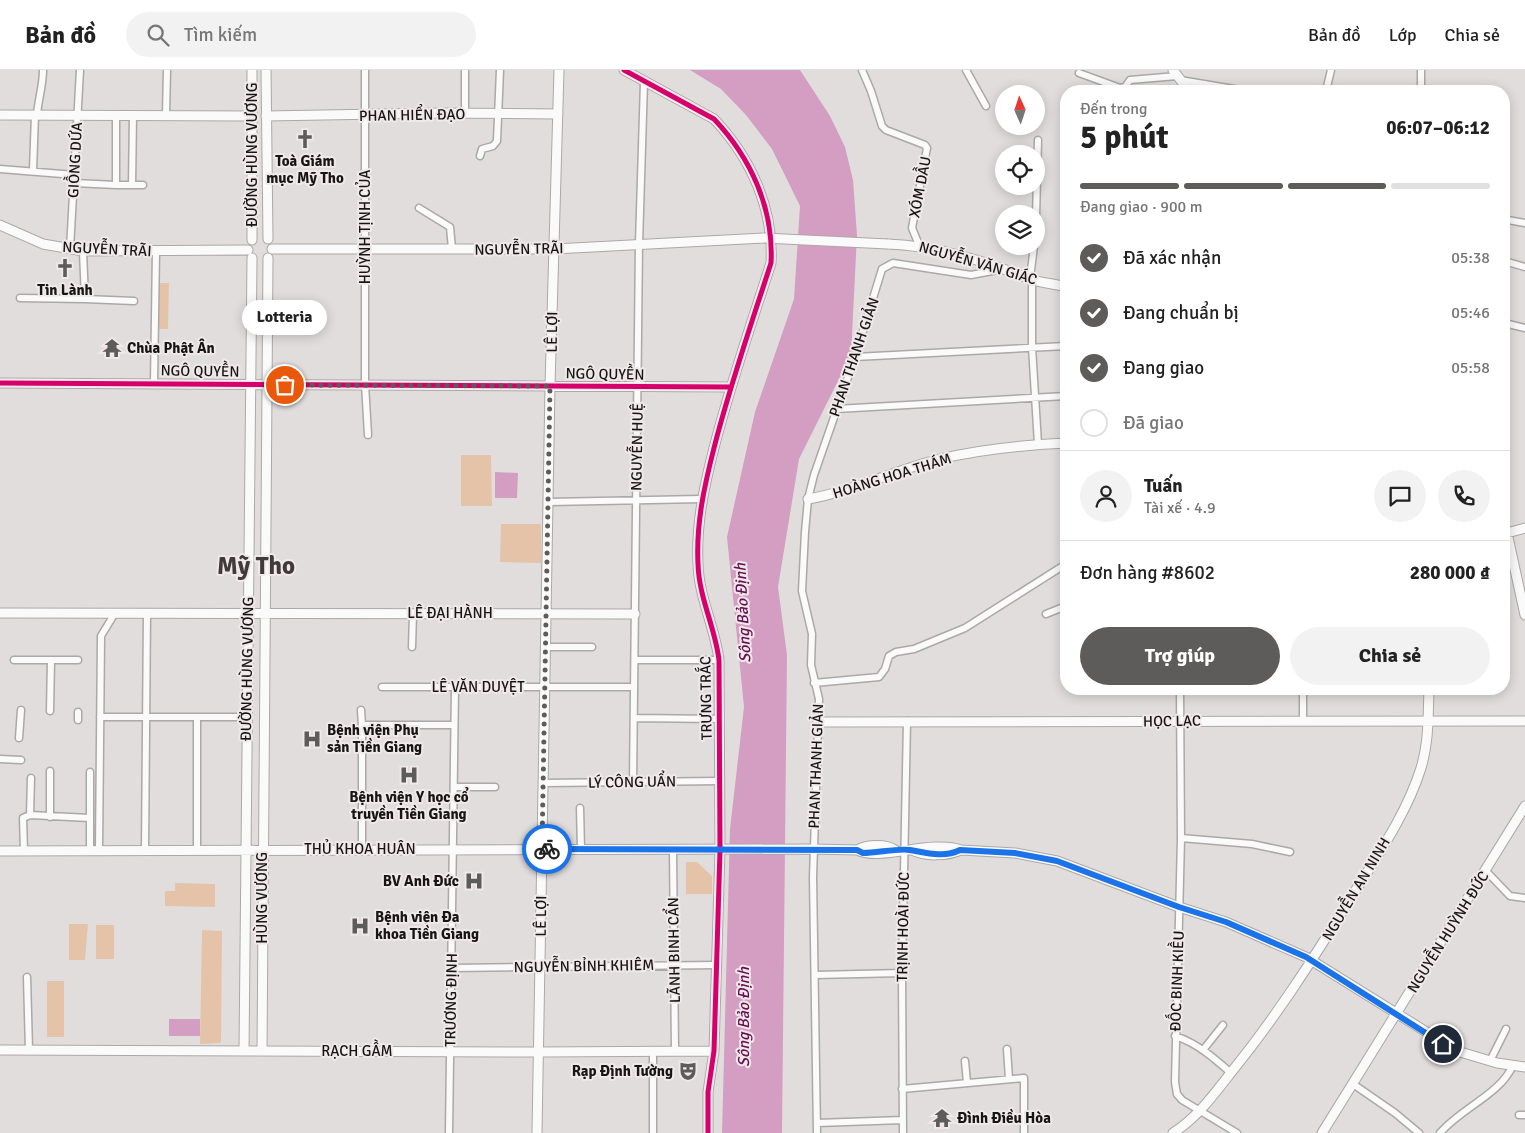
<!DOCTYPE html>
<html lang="vi">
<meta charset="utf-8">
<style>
:root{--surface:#fff;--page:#f2f2f2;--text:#222;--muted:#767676;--line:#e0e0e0;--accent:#5e5b5b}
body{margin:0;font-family:Signika,sans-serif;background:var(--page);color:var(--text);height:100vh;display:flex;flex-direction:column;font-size:19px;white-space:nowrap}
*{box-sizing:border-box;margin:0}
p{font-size:16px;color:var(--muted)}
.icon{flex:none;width:28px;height:28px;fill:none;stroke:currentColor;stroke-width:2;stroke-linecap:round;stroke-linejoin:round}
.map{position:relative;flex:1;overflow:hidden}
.panel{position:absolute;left:1060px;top:15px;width:450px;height:610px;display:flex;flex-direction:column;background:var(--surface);border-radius:20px;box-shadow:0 2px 12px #0003}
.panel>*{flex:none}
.needle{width:32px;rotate:357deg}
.controls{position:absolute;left:995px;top:15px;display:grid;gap:10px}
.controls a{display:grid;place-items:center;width:50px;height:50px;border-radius:50%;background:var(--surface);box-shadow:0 2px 12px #0003;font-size:25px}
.pin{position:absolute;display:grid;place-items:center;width:42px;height:42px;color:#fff;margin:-21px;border:2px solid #fff;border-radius:50%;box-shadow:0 1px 5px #0007}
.courier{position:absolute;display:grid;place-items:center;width:50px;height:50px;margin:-25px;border:4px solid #1a73e8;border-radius:50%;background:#fff;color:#222;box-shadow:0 1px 6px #0007}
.bubble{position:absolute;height:35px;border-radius:18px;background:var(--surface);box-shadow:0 2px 12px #0003;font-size:16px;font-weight:700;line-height:35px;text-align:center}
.overview em{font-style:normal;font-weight:700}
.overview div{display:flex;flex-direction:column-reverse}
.overview{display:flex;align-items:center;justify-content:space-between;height:85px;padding:0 20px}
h1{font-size:32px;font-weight:700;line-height:38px}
.bar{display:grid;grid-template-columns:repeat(4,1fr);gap:8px 5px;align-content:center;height:60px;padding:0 20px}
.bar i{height:6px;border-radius:4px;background:var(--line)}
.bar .active{background:var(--accent)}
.bar p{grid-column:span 4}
.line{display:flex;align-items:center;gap:12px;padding:0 20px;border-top:1px solid var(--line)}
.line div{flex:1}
.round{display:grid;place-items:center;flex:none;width:52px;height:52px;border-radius:26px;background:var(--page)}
ol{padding:0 20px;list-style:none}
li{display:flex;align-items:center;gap:15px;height:55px}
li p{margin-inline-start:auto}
li .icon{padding:5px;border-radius:50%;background:var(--accent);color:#fff;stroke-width:4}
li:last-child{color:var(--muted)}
li i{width:28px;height:28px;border:2px solid var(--line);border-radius:50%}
.cta{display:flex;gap:10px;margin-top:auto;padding:10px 20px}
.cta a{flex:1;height:58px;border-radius:30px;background:var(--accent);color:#fff;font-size:20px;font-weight:700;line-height:58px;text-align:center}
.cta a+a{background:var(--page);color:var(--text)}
header{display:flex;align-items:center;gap:30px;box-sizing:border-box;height:70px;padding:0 25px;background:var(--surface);border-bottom:1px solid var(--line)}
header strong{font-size:24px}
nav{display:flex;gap:28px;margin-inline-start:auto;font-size:18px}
.search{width:350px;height:45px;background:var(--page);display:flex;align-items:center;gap:12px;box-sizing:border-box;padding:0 18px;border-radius:28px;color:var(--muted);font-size:19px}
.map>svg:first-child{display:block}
.green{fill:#e5c3a8}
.water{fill:#d39ec1}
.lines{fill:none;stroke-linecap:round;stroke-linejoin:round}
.street-casing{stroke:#aca8a8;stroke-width:9}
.secondary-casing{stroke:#aca8a8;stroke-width:11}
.street{stroke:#fbfafa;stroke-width:6}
.secondary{stroke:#fbfafa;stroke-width:9}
.secondary-bridge-casing{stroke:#aca8a8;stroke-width:11;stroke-linecap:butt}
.secondary-bridge{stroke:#fbfafa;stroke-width:9}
.cycleway-casing{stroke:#f1e9e9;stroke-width:8}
.cycleway{stroke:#d6006c;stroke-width:5}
.done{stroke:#5e5b5b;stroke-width:5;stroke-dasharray:0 9}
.route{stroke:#1a73e8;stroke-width:6}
.labels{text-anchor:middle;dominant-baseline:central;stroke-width:4;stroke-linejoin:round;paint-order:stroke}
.street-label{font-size:15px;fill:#171515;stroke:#f1e9e9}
.poi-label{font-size:15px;font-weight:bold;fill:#171515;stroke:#f1e9e9;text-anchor:start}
.water-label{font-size:16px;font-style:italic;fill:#660f53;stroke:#f1e9e9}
.town-label{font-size:25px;font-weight:bold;fill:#403a3a;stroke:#f1e9e9}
</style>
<header>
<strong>Bản đồ</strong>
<div class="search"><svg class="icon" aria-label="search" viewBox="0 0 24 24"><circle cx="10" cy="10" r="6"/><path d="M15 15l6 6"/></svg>Tìm kiếm</div>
<nav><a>Bản đồ</a><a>Lớp</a><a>Chia sẻ</a></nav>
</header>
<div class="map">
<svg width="1525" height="1063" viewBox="0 0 1525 1063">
<rect width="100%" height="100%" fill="#e2dddd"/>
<path class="green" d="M155,213h14l-1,46h-14z
M461,385h30l1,51h-31z
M501,454h40v39l-41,-1z
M686,792h11l15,14v18h-26z
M175,813l40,1v23l-50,-1v-15h10z
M69,854h19l-3,36h-16z
M96,855h18v34h-18z
M202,860l20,1 -1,112 -21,1z
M47,911h17v56h-17z"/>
<path class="water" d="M690,0h110l30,46 15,31 8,33 4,55 -6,120 -52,104 -21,128 9,68 -5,478h-60l8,-304 14,-122 -17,-170 28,-125 39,-113 6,-93 -28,-57 -26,-34 -25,-26z
M495,402l23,1 -1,25h-22z
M169,949h31v17h-31z"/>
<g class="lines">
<g class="street-casing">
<path id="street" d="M365,0v314l3,51
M465,0v43
M862,0l9,21 11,35 4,4 39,15 2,3 -15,80 7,17
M966,0l20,36
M1421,0v21
M1079,3l41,15 5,-1 5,-7 47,-4
M1180,10l66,11
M1326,21l5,-21
M37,45c1,-15 6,-29 6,-45
M166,45l1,-45
M480,86l2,-7 11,-3 4,-5 3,-71
M0,99l75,6
M33,100l2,-55
M74,113l42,2v-70
M116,115h27
M132,115l1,-70
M419,138l31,19 2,22
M1036,147l2,-77
M1508,150l17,3
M70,179l10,-179
M83,181l2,48 49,2
M1504,191l21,6
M1030,208l4,-32
M1032,209v68l6,97
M20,228l65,1
M1504,253l21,5
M855,287l211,-11
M154,313l2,-132
M836,339l230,-13
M549,432l152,-3
M1046,544l20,-8
M412,577l1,-34
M546,577h46
M14,590h64
M635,590h84
M814,613l65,-6 6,-8 4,-13 7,-4 18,-3 51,-21 101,-64
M382,617h252
M1180,619l1,149 -6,244 2,12 5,6 55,33
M361,640l1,15
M50,641l1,-51
M100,647h146
M197,647v133
M634,648l85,1
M78,650v-8
M1303,651v-32
M19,668l2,-28
M0,689l21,1
M633,712l6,-539 5,-161
M544,713l176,-2
M454,717h41
M580,738l1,41
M30,745l60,3
M50,747v-46
M1181,768l71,6 38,8
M362,779v-124h92
M90,780v-78
M99,780l2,-214 14,-23
M145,780l2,-237
M673,780l2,201
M24,781l-1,-33 7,-3 1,-37
M1486,801l24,25 15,2
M451,898l266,-3
M815,905l87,-2
M27,907l2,73
M1175,966c22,7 39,22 56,37
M1007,979l2,30
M1203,980l20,-25
M965,991l2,22
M1490,991l16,-32
M1353,1014l42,29 24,20
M902,1019l122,-11v55
M1519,1045h6
M817,1053l86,-3
M449,1063l6,-446
M653,1063v-81
M817,1063l-4,-256 6,-178 -8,-34 1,-31 -10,-43 3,-59 3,-33 6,-24 41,-118 27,-88 11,-6 78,12 32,-6
M903,1063l-1,-160 5,-252
M1440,1063c21,-25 61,-39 73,-68"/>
</g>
<g class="secondary-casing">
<path id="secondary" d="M252,0v170
M266,0l2,169
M624,0l90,49c37,39 60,90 57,144 -20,62 -41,122 -57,185 -10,39 -18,76 -16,116 1,34 17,63 21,96l1,190 -6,201 -6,41v41
M1173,0l16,21
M0,45l252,1
M266,46l171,-3 121,1
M0,155l43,19 40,7 165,-1
M888,174c51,2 98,18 145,36 10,3 23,4 33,7
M272,179h282l210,-11
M0,313l729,4
M808,429c46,-8 87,-29 132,-40 41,-10 84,-14 126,-16
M1504,459l3,4 18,82
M1507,463l18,-5
M0,543l635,1
M818,652l707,-1
M857,780c10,-6 30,-6 38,0
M912,780c13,7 36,6 49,0
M0,781l813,-2 44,1c24,12 73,-11 104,0l54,3 42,8 122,46 47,15 80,35 151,94 40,12 28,4
M0,980l539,2 175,-1
M244,981l8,-793
M262,981l6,-793
M537,1063l13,-747 9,-316
M1173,1063c25,-16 42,-40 60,-63 43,-53 80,-111 116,-169 26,-42 57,-85 72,-133 8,-26 7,-53 8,-79
M1322,1063l203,-327"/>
</g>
<use href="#street" class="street"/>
<use href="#secondary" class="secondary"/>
<g class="secondary-bridge-casing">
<path id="secondary-bridge" d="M764,168l124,6"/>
</g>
<use href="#secondary-bridge" class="secondary-bridge"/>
<g class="cycleway-casing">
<path id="cycleway" d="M624,0l90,49c37,39 60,90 57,144 -20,62 -41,122 -57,185 -10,39 -18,76 -16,116 1,34 17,63 21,96l1,190 -6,201 -6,41v41
M0,313l729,4"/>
</g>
<use href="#cycleway" class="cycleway"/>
</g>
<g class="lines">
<path class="done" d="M285,315l265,1 -8,462 5,1"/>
<path class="route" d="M547,779l310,1 6,3c14,0 35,-5 47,-3 17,3 34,8 50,0l55,3 42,8 122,46 47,15 80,35 137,87"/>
</g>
<defs>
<g id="church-bare" transform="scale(1.5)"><path d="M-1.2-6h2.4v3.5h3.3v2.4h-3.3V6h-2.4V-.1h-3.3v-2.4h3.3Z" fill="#5e5b5b" stroke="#f1e9e9" stroke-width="2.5" paint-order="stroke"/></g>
<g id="temple-bare" transform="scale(1.5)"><path d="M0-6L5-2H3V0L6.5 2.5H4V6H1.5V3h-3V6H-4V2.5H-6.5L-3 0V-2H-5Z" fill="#5e5b5b" stroke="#f1e9e9" stroke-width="2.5" paint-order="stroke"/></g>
<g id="hospital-bare" transform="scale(1.5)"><path d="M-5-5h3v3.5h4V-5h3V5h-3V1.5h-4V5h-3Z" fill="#5e5b5b" stroke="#f1e9e9" stroke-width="2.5" paint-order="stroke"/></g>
<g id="theatre-bare" transform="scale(1.5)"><path d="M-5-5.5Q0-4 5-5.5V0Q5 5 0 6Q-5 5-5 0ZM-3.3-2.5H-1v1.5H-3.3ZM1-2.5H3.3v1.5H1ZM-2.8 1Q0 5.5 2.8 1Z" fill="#5e5b5b" stroke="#f1e9e9" stroke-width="2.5" paint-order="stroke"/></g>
</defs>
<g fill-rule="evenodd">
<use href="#church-bare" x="305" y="69"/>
<use href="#church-bare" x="65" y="198"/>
<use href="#temple-bare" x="112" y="278"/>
<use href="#hospital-bare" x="312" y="669"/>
<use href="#hospital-bare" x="409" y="705"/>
<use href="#hospital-bare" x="474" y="811"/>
<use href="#hospital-bare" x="360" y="856"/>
<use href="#theatre-bare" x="688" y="1001"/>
<use href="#temple-bare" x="942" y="1048"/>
</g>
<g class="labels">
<g class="street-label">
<text transform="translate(412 45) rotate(-1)">PHAN HIỂN ĐẠO</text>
<text transform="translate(252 85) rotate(-90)">ĐƯỜNG HÙNG VƯƠNG</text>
<text transform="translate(75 90) rotate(-87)">GIỒNG DỨA</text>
<text transform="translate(920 117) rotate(-79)">XÓM DẦU</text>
<text transform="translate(365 157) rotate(-90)">HUỲNH TỊNH CỦA</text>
<text transform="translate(107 179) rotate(3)">NGUYỄN TRÃI</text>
<text transform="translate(519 179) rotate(-1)">NGUYỄN TRÃI</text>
<text transform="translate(978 193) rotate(16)">NGUYỄN VĂN GIÁC</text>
<text transform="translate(552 262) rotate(-89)">LÊ LỢI</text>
<text transform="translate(854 287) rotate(-71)">PHAN THANH GIẢN</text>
<text transform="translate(200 301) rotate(1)">NGÔ QUYỀN</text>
<text transform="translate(605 304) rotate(1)">NGÔ QUYỀN</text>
<text transform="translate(637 377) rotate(-89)">NGUYỄN HUỆ</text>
<text transform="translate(892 406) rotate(-17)">HOÀNG HOA THÁM</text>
<text x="450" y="543">LÊ ĐẠI HÀNH</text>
<text transform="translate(247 599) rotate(-89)">ĐƯỜNG HÙNG VƯƠNG</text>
<text x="478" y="617">LÊ VĂN DUYỆT</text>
<text transform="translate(706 628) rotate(-91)">TRƯNG TRẮC</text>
<text transform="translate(1172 651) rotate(-1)">HỌC LẠC</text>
<text transform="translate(816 696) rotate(-88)">PHAN THANH GIẢN</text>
<text transform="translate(632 712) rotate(-1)">LÝ CÔNG UẨN</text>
<text x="360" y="779">THỦ KHOA HUÂN</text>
<text transform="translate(1356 819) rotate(-59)">NGUYỄN AN NINH</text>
<text transform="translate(262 828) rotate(-90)">HÙNG VƯƠNG</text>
<text transform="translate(541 846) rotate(-89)">LÊ LỢI</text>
<text transform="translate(903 857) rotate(-89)">TRỊNH HOÀI ĐỨC</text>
<text transform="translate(1448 862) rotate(-58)">NGUYỄN HUỲNH ĐỨC</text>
<text transform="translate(674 880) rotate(-91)">LÃNH BINH CẨN</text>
<text transform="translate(584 896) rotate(-1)">NGUYỄN BỈNH KHIÊM</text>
<text transform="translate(1177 911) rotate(-88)">ĐỐC BINH KIỀU</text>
<text transform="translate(451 930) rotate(-89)">TRƯƠNG ĐỊNH</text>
<text x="357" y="981">RẠCH GẦM</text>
</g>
<g class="poi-label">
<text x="305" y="91" text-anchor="middle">Toà Giám<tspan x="305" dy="17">mục Mỹ Tho</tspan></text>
<text x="65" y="220" text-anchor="middle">Tin Lành</text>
<text x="127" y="278">Chùa Phật Ân</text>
<text x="327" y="660">Bệnh viện Phụ<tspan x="327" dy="17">sản Tiền Giang</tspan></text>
<text x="409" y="727" text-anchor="middle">Bệnh viện Y học cổ<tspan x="409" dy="17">truyền Tiền Giang</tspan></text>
<text x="459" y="811" text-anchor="end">BV Anh Đức</text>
<text x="375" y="847">Bệnh viện Đa<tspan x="375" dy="17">khoa Tiền Giang</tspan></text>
<text x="673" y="1001" text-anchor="end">Rạp Định Tường</text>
<text x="957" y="1048">Đình Điều Hòa</text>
</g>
<g class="water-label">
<text transform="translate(743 543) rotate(-93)">Sông Bảo Định</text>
<text transform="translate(744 947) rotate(-90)">Sông Bảo Định</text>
</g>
<g class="town-label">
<text x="256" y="495">Mỹ Tho</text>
</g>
</g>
</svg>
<div class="controls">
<a><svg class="needle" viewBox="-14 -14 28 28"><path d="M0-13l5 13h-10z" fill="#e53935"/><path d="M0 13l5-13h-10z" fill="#767676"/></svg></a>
<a><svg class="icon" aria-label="locate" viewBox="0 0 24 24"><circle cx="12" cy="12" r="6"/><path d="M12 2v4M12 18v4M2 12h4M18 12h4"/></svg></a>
<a><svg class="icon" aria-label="layers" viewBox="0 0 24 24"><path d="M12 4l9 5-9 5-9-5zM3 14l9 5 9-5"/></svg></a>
</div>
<div class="pin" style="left:285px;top:315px;background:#ea580c"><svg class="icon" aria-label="bag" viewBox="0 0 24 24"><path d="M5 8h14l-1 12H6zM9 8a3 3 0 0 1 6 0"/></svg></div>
<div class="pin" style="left:1443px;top:974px;background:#1f2937"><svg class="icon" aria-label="home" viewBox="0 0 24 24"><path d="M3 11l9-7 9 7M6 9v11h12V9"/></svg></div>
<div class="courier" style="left:547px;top:779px"><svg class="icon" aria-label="bike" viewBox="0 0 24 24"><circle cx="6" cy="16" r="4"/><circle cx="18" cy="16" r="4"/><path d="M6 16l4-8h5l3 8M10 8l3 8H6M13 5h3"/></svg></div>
<div class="bubble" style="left:242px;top:230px;width:85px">Lotteria</div>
<section class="panel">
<div class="overview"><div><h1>5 phút</h1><p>Đến trong</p></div><em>06:07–06:12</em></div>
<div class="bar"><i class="active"></i><i class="active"></i><i class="active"></i><i></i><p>Đang giao · 900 m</p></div>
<ol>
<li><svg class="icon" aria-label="check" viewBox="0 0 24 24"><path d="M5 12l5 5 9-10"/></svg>Đã xác nhận<p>05:38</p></li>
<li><svg class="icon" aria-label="check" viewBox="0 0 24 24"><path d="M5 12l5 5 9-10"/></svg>Đang chuẩn bị<p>05:46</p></li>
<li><svg class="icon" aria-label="check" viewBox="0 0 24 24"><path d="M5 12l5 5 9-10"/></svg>Đang giao<p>05:58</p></li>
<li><i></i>Đã giao</li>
</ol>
<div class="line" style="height:90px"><a class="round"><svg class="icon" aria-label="person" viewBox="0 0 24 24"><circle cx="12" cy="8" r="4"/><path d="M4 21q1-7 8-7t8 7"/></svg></a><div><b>Tuấn</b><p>Tài xế · 4.9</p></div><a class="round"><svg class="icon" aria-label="chat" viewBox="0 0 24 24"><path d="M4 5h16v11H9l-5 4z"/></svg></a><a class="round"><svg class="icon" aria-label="phone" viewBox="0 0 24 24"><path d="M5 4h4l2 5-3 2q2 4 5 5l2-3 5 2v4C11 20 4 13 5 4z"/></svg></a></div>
<div class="line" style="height:65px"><div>Đơn hàng #8602</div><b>280 000 ₫</b></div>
<div class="cta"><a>Trợ giúp</a><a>Chia sẻ</a></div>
</section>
</div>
